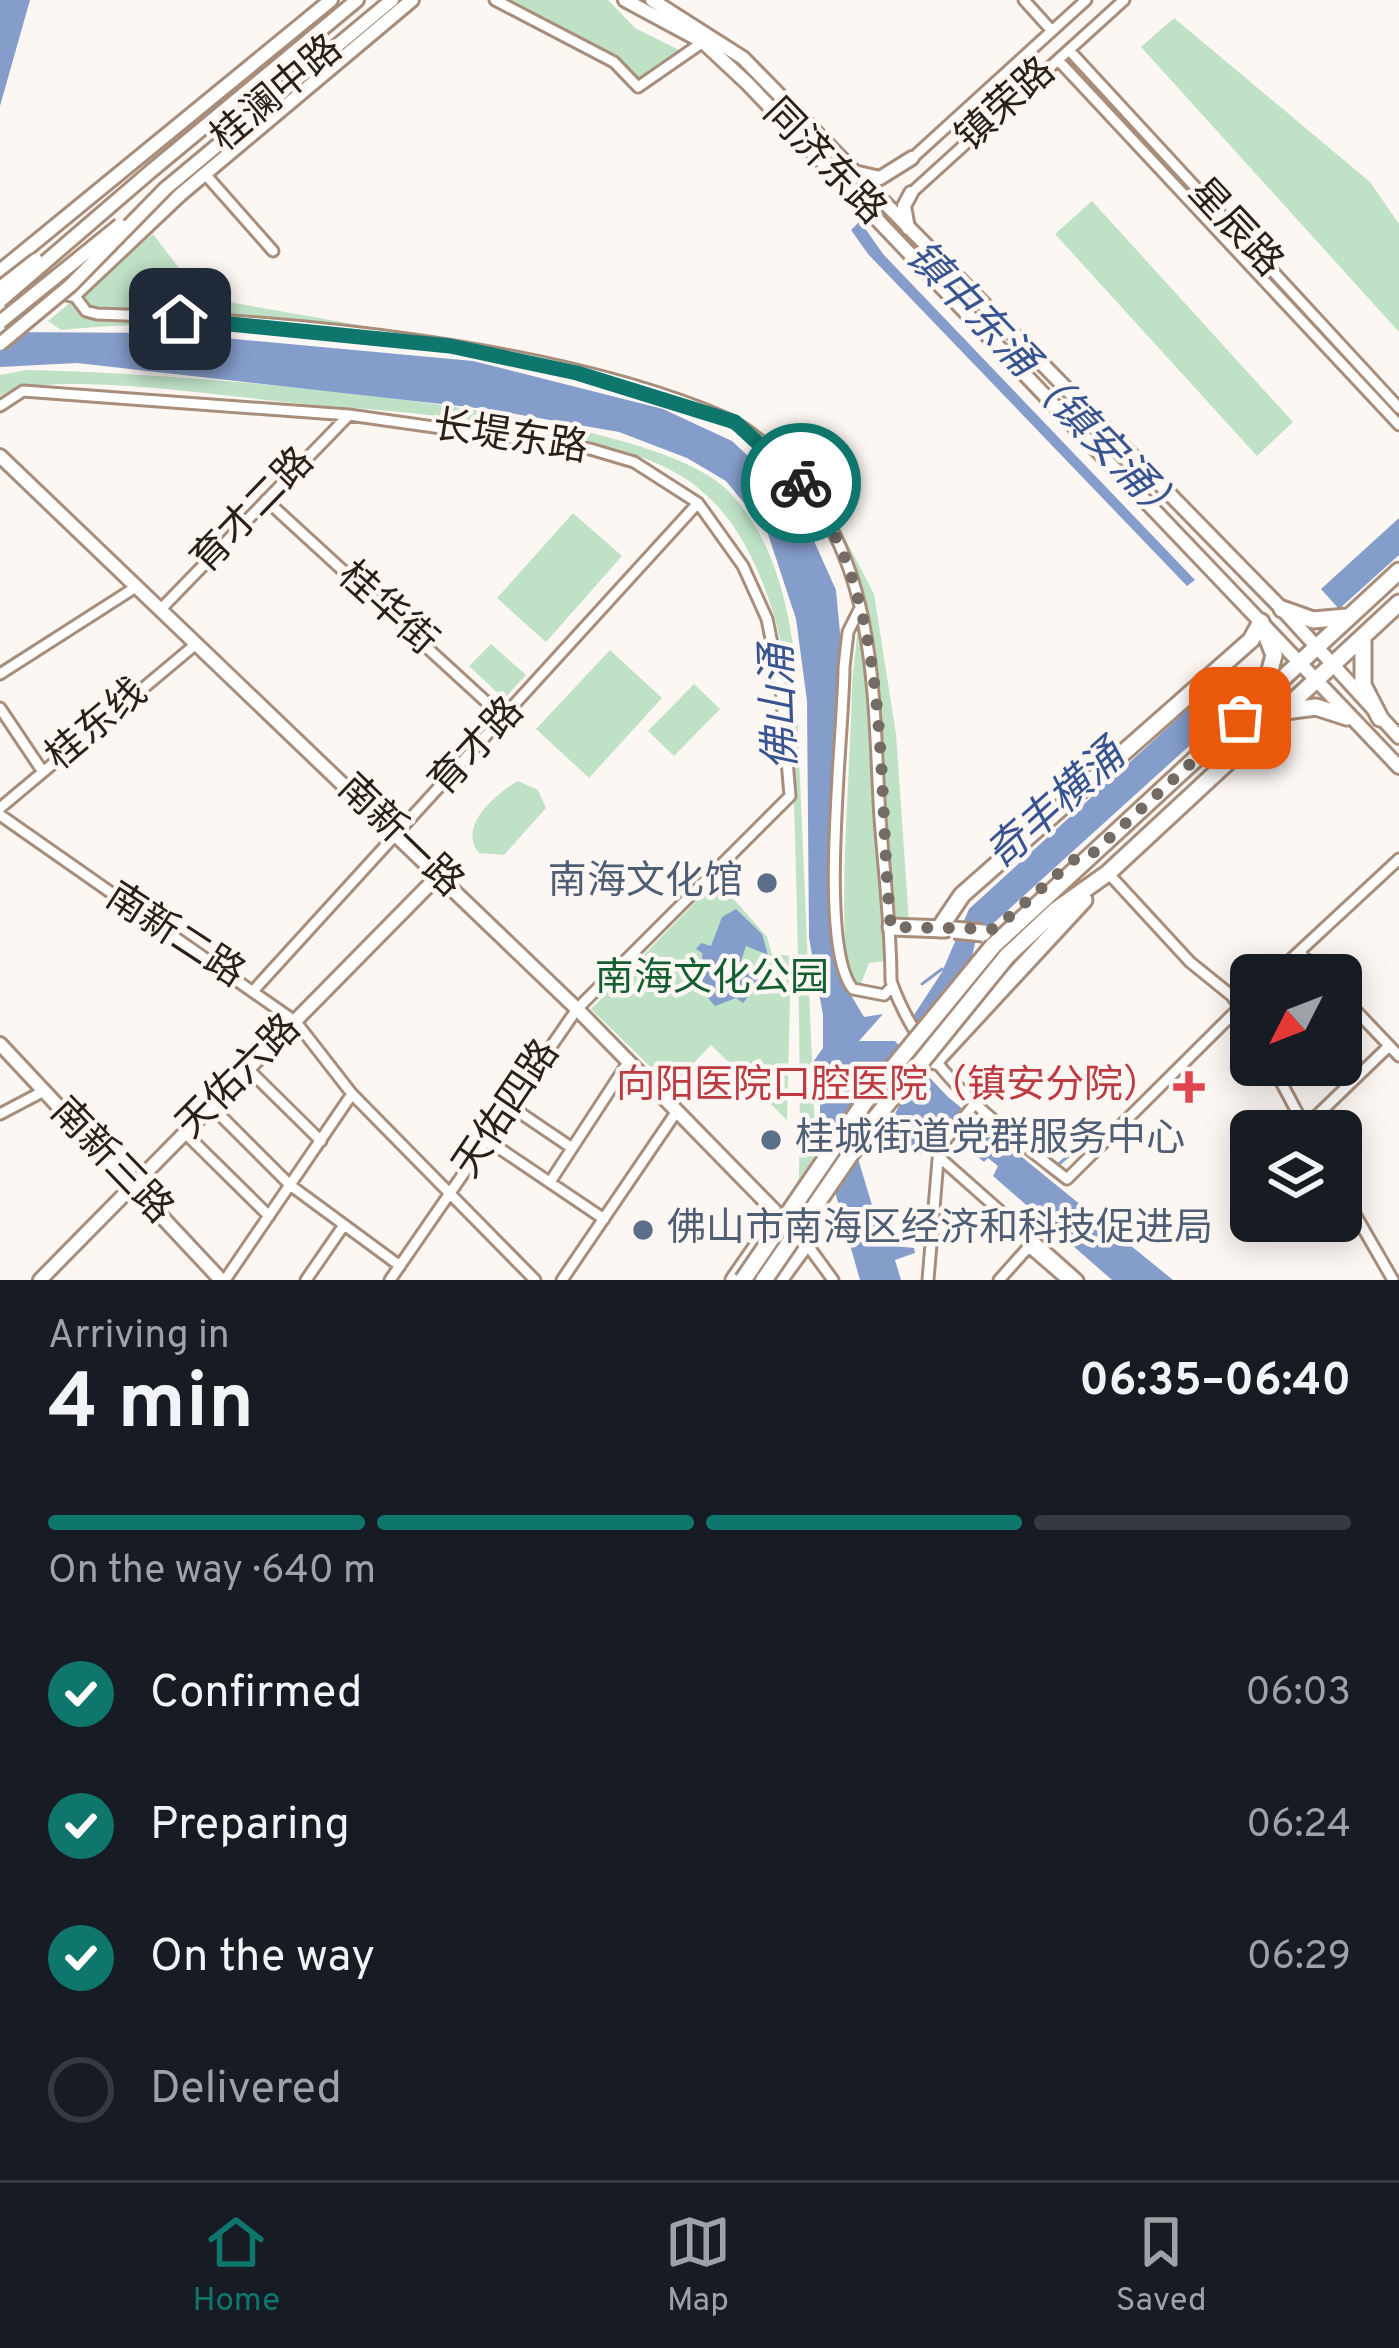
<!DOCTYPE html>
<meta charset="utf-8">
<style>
:root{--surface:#171b24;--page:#20242c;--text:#f1f3f6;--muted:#9ea1a6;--line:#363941;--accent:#0f766e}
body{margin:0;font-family:Overpass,"Noto Sans SC",sans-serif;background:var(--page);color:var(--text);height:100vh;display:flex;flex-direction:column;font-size:45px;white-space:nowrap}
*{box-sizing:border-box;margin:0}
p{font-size:39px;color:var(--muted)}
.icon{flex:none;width:66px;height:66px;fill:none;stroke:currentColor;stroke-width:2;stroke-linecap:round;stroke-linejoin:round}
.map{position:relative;height:1280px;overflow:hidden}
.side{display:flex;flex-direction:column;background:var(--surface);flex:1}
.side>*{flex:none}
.needle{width:78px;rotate:228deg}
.tools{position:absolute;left:1230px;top:954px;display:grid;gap:24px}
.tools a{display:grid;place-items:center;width:132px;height:132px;border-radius:18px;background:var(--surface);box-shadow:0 6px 30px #0003;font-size:60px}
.pin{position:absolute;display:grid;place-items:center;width:102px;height:102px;color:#fff;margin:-51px;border-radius:24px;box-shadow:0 6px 18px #0006}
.courier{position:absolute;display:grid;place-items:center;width:120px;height:120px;margin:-60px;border:9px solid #0f766e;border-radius:50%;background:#fff;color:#222;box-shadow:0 3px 15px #0007}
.overview em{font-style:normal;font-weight:700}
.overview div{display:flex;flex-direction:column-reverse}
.overview{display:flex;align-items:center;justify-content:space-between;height:204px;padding:0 48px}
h1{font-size:78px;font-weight:700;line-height:90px}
.bar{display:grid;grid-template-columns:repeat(4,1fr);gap:18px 12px;align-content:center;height:144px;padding:0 48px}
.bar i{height:15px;border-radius:9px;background:var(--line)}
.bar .on{background:var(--accent)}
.bar p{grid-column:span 4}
ol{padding:0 48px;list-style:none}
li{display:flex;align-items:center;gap:36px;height:132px}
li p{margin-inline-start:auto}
li .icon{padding:12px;border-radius:50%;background:var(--accent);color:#fff;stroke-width:4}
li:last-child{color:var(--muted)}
li i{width:66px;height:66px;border:6px solid var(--line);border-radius:50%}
.tab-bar{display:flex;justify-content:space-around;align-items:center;height:168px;border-top:3px solid var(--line);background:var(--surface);font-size:33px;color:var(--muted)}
.tab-bar a{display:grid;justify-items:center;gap:6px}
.tab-bar .on{color:var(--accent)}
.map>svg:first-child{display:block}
.green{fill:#bfe1c6}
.water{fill:#859dcb}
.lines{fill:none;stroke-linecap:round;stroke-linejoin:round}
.stream{stroke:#859dcb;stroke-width:3}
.minor-casing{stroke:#a88e7a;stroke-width:15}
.major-casing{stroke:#a88e7a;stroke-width:18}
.highway-casing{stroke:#a88e7a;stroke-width:21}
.minor{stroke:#fff;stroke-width:9}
.major{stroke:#fff;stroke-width:12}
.highway{stroke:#fff;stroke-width:15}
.major-bridge-casing{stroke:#a88e7a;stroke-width:18;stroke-linecap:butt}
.highway-bridge-casing{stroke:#a88e7a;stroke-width:21;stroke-linecap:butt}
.major-bridge{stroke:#fff;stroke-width:12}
.highway-bridge{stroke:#fff;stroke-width:15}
.done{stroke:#746b65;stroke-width:12;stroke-dasharray:0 21.6}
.route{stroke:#0f766e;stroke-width:15}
.service-dot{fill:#5c6f8a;stroke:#fdf7f3;stroke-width:4.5}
.health-dot{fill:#e0444e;stroke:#fdf7f3;stroke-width:4.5}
.labels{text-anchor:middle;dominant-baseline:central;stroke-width:9;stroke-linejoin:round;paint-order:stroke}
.street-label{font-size:39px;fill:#2a2018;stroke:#fdf7f3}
.service-label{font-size:39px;fill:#4e5e75;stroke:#fdf7f3;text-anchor:start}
.park-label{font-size:39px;fill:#135f31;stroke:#fdf7f3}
.health-label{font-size:39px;fill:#be3a42;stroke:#fdf7f3;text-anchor:end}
.water-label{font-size:42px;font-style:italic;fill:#385591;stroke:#fdf7f3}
</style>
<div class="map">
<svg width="1399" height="1280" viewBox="0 0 1399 1280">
<rect width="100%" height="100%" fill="#fdf7f3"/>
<path class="green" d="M504,0h104l27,28 44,22 -38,33 -25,-25z
M1174,18l196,164 29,42v108l-258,-285z
M1092,201l201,221 -36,34 -202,-222z
M153,234l48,63 277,49 144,34 123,43 77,71 52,100 22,140 13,188 -21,2 -2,37 -17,2 -10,26 -12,-12c-8,-97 3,-193 5,-291 1,-22 7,-51 5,-72 -6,-55 -69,-151 -117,-180 -24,-15 -58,-21 -85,-30 -172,-58 -413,-93 -594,-74l-13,-9z
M27,370c134,2 606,34 697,117 47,44 64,113 71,174l21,493 -17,25c2,-115 -1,-230 -4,-344 -3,-72 -1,-147 -20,-216 -17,-58 -45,-116 -99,-146 -85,-48 -271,-61 -372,-69 -60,-5 -262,-37 -304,-8v-21z
M573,513l49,43 -76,86 -49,-44z
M491,644l35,31 -22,24 -35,-33z
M610,650l52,48 -73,80 -53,-49z
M694,684l26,25 -46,47 -26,-25z
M518,781l20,9 8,18 -42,47 -25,-2c-22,-26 16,-59 39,-72z
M717,880l50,57 5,17 19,2 -4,164 -76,-75 -40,42 -80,-78z"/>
<path class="water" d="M0,0h30l-30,106z
M860,221l23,33 312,326 -8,6 -319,-332 -17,-24z
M0,332l171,1 302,28 190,48 69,32 29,27 48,62 27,60 5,54 -9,267 7,64 25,42 19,-3 -24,27h36l53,56 225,183h-61l-119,-104 5,-10 -10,-8 -4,4 -45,-37 -19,30 -36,-20 18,-35 -27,-29 -21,-3 -4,64 34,113 30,3 1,5 -20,7 6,20h-41l-40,-141v-74l-7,-3 10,-14v-33l-14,-77 -2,-237 -11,-82 -29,-88 -41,-50 -39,-23 -68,-26 -133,-23 -409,-46 -77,4z
M1399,518v37l-60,54 -18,-20z
M1234,667l18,22 -276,250 -5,22 -49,72 -10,-15 30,-46 27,-63z
M736,909l26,25 6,21 -22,-9 -6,18 20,17 -17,22 -7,-5 -21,8 -12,-14 -1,-39 -6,-4 5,-6 10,3 11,-29z"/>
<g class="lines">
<path class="stream" d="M922,984l20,-15
M1059,1164l16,-14"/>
<g class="minor-casing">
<path id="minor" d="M495,0l119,62 24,25 65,-45
M1024,0l28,31
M1069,50l330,358
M1058,60l341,365
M908,162l178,-162
M205,174l68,77
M908,196l216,-196
M74,295l12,16 11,3c188,6 461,30 633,106 26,12 57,45 74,67 75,91 69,221 76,331 4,55 11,108 11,163 31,89 104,142 176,198l184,-183
M0,406l23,-15 326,24 241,34 44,13 64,41 45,63 24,53 14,69 9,108 -213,213 -187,271
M266,500l240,220
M160,610l189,-195
M859,610l-11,22 -4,35c0,65 -27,279 9,322l31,6 9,-9
M0,674l136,-87
M0,708l43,64
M0,808l196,-164
M0,815l296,207 56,72 183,186
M1108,873l82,89 42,34 19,29
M1299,952l23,23
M1274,975l125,-116
M254,990l444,-487
M1341,995l58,61
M1272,1065l34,64
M249,1070l72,71
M510,1106l62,42
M212,1107l78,78 110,81
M0,1114l42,-22
M1305,1127l84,-81
M186,1134l83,82
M487,1140l117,79
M939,1157l139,123
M550,1182l79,-121
M1341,1190l52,90
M806,1243l27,37
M1029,1247l38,33
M225,1280l127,-186
M306,1280l38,-55
M562,1280l115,-169
M928,1280l11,-132 34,-42
M999,1280l35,-39"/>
</g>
<g class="major-casing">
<path id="major" d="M625,0l78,42 45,42 651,683
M652,0l91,58 539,551 117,128
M151,171l206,-171
M854,172l26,6 32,-20
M165,189l227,-189
M908,228l-4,-22 7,-13
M0,271l331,-271
M13,283l61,12 107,-101 231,-194
M0,456l577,553 225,230
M0,1044l221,236
M40,1280l399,-405"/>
</g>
<g class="highway-casing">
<path id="highway" d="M1282,609l31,11 34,-3
M1261,622l13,33 -10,38
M1363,637v48l17,33
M1285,711l31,-4 31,10
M891,927l54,2
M939,929l23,-34 289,-255 10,-18
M993,946l406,-375
M1007,956l49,-46 52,-37 291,-270
M935,1061l149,-161
M734,1280l23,-33
M779,1280l27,-37"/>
</g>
<use href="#minor" class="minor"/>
<use href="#major" class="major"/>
<use href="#highway" class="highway"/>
<g class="major-bridge-casing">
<path id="major-bridge" d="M0,288l36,-28
M0,301l151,-130
M0,322l120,-97
M0,344l71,-59 94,-96"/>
</g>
<g class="highway-bridge-casing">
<path id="highway-bridge" d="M954,930l29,3
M743,1280l121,-177 129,-157
M764,1280l110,-160 133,-164"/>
</g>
<use href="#major-bridge" class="major-bridge"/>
<use href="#highway-bridge" class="highway-bridge"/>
</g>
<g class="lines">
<path class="done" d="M801,483c94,111 75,307 90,444l104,2 81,-71 16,-4 148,-136"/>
<path class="route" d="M180,319l270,27 127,27 158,49 66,61"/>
</g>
<g class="service-dot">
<circle cx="767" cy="883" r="12"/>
<circle cx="771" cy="1140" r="12"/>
<circle cx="643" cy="1230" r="12"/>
</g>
<path class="health-dot" d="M1183 1069h12v12h12v12h-12v12h-12v-12h-12v-12h12z"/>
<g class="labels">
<g class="street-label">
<text transform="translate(278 95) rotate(-40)">桂澜中路</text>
<text transform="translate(1007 106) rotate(-42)">镇荣路</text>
<text transform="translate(823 163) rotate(46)">同济东路</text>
<text transform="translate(1234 229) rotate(47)">星辰路</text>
<text transform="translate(510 439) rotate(9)">长堤东路</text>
<text transform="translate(254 512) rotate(-46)">育才二路</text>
<text transform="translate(386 610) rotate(42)">桂华街</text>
<text transform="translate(98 726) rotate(-40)">桂东线</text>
<text transform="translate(478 748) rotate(-47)">育才路</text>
<text transform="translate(399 837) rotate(44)">南新一路</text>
<text transform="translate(174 937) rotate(33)">南新二路</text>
<text transform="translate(240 1078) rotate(-45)">天佑六路</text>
<text transform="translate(508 1110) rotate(-56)">天佑四路</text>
<text transform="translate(110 1162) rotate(46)">南新三路</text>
</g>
<g class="service-label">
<text x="743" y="883" text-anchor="end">南海文化馆</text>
<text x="795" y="1140">桂城街道党群服务中心</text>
<text x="667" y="1230">佛山市南海区经济和科技促进局</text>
</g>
<g class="park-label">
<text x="712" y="980">南海文化公园</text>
</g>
<g class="health-label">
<text x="1162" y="1087">向阳医院口腔医院（镇安分院）</text>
</g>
<g class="water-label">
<text transform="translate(1043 386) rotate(46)">镇中东涌（镇安涌）</text>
<text transform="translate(782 707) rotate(-92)">佛山涌</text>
<text transform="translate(1057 807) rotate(-42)">奇丰横涌</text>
</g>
</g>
</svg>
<div class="tools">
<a><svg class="needle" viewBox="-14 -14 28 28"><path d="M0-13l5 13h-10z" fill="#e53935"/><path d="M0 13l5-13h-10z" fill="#9ea1a6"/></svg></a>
<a><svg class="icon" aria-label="layers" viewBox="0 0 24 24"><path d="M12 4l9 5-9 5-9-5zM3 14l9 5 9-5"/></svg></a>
</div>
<div class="pin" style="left:1240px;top:718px;background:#ea580c"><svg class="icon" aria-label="bag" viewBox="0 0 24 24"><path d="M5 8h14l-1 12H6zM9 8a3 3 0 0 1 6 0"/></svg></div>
<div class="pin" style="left:180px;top:319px;background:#1f2937"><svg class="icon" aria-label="home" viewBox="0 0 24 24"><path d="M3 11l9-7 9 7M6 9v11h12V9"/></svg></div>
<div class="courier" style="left:801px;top:483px"><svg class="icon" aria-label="bike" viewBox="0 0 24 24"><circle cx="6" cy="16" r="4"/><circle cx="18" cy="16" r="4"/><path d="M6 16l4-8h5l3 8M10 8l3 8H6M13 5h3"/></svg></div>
</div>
<section class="side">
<div class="overview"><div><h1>4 min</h1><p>Arriving in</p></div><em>06:35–06:40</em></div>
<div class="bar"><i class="on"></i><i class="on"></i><i class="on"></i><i></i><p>On the way · 640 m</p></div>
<ol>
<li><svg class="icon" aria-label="check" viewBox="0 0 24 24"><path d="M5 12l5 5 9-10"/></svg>Confirmed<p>06:03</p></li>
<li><svg class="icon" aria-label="check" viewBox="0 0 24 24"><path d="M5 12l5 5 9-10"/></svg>Preparing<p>06:24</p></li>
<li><svg class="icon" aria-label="check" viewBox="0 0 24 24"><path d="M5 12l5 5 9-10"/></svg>On the way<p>06:29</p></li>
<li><i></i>Delivered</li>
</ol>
</section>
<nav class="tab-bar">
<a class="on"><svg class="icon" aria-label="home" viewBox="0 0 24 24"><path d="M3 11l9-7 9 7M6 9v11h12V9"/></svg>Home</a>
<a><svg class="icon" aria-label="map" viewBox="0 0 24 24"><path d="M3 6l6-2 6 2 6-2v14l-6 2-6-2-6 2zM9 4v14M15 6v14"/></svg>Map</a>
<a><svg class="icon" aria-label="saved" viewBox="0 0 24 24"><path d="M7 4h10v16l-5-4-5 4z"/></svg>Saved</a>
</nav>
